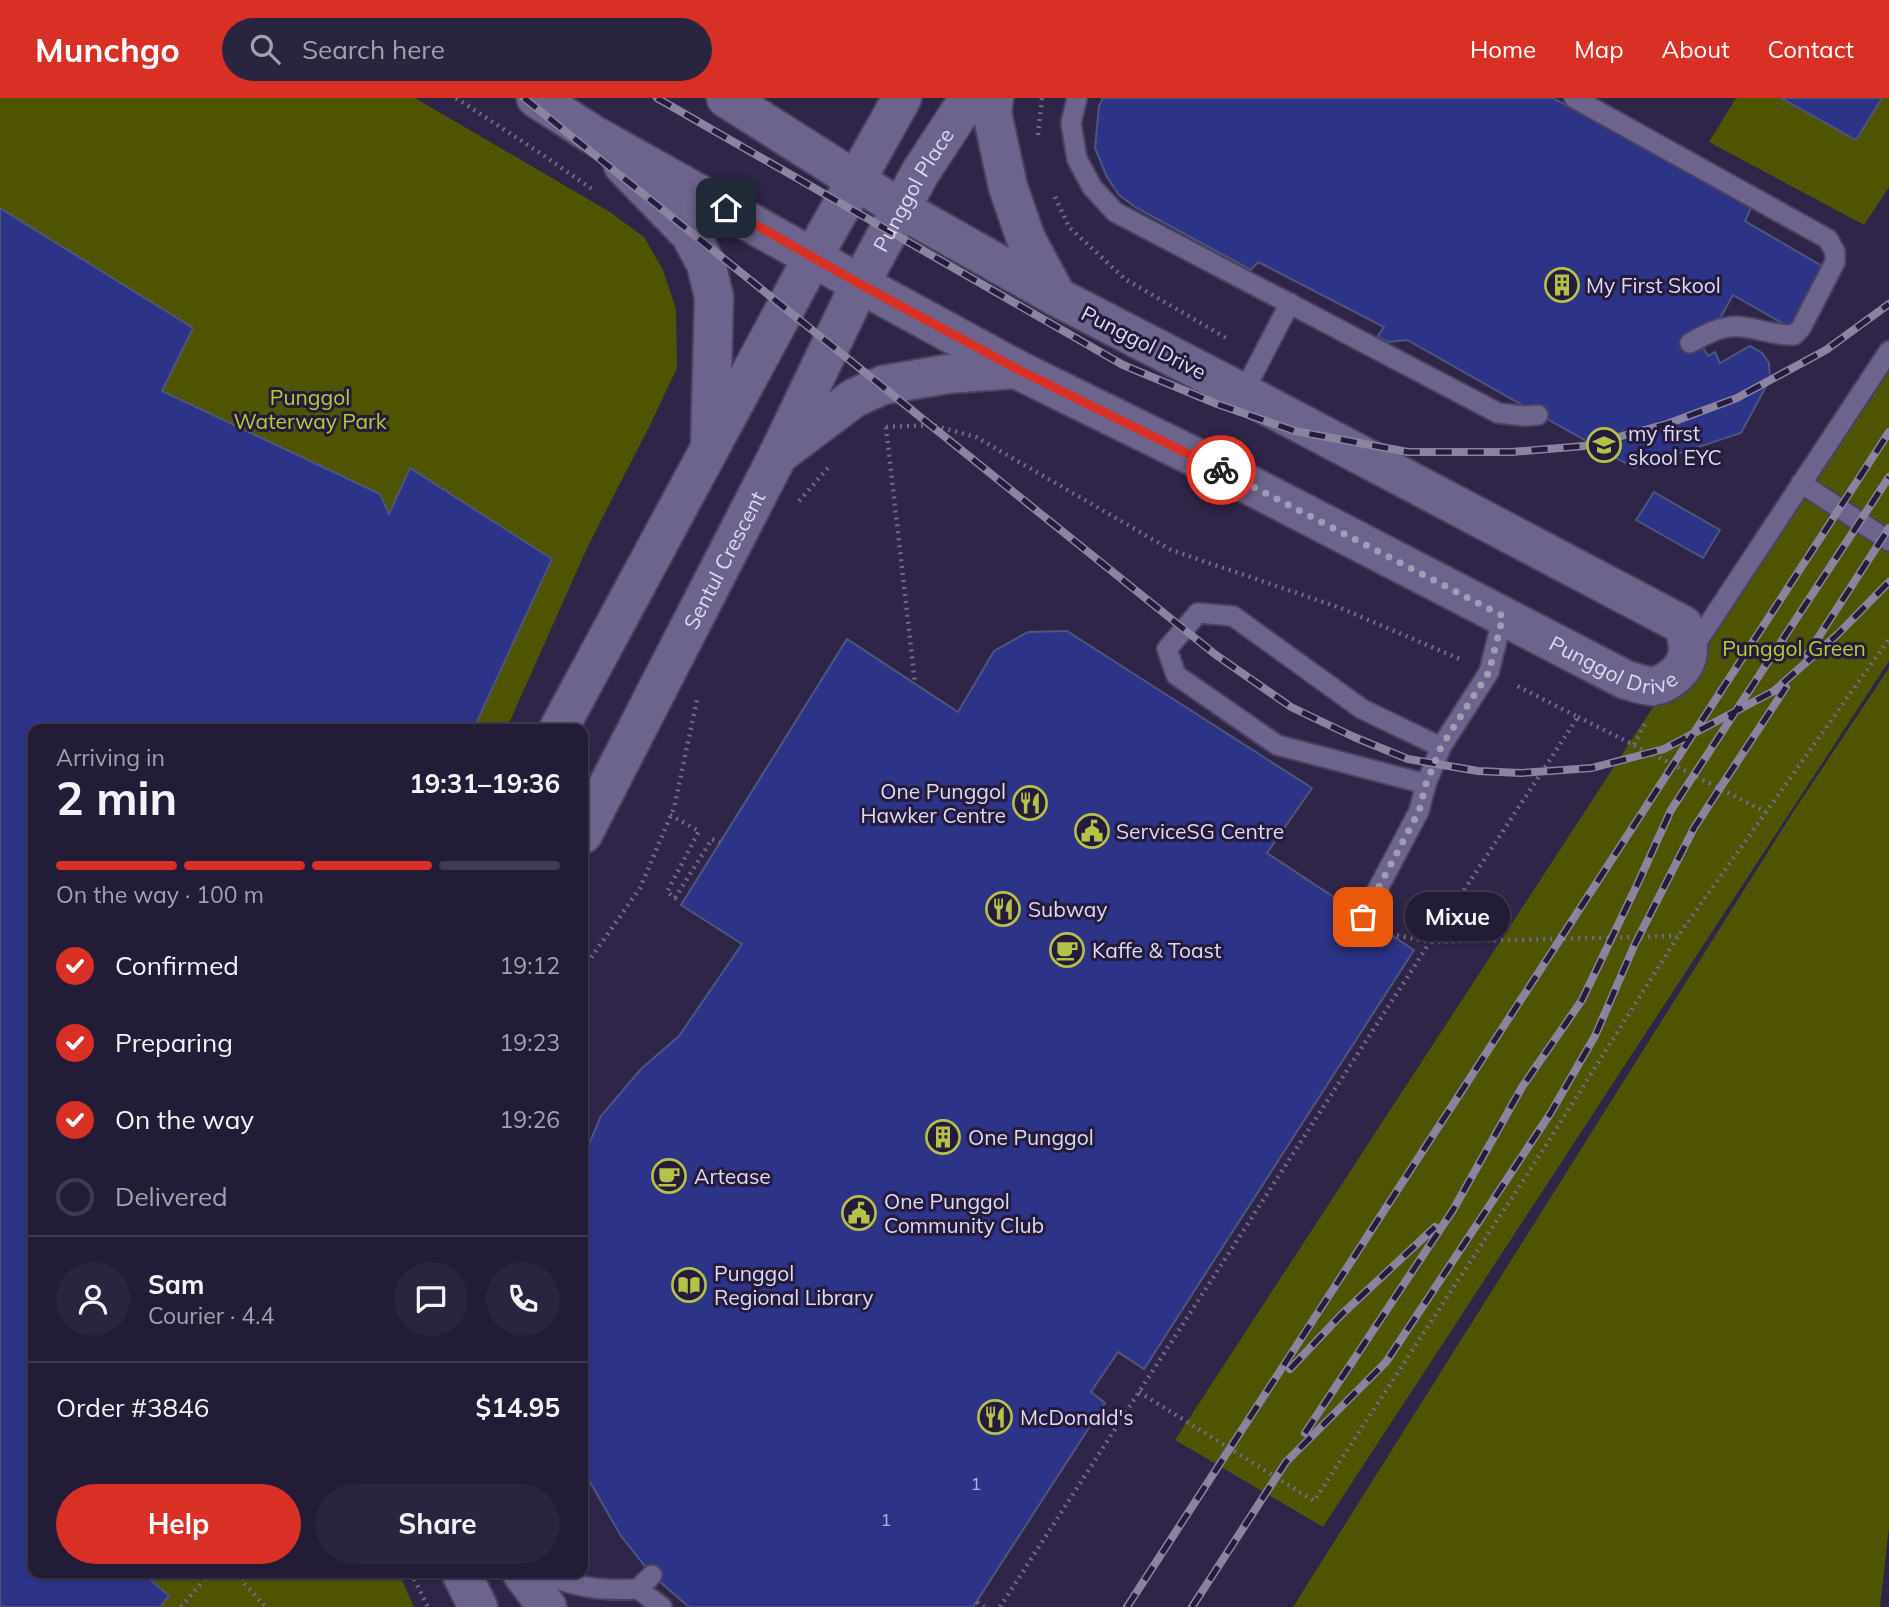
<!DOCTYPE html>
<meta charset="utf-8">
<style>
:root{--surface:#221c36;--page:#2a253e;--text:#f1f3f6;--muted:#a2a1ad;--line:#3f3a51;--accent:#d93025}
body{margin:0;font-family:Mulish,sans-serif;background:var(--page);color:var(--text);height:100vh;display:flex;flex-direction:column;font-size:26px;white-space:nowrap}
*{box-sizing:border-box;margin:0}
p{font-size:23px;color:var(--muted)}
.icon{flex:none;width:38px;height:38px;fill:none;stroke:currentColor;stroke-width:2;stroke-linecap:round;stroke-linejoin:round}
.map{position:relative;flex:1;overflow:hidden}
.panel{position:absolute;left:28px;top:626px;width:560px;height:854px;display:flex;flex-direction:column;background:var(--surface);border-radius:14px;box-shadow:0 2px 5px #0004,0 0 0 2px var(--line)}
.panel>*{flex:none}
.pin{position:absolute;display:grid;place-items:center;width:60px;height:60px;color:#fff;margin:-30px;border-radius:14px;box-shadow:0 4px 10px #0006}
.courier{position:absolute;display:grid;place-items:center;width:70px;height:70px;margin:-35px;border:5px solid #d93025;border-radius:50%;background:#fff;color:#222;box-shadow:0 2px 9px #0007}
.bubble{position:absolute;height:49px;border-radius:24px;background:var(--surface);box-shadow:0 2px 5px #0004,0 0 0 2px var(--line);font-size:23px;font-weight:700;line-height:49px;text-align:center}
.overview em{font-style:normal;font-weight:700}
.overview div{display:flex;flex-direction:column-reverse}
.overview{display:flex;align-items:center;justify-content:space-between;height:119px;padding:0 28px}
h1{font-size:46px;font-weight:700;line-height:52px}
.bar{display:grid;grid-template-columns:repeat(4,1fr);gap:10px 7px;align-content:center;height:84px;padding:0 28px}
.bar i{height:9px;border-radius:5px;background:var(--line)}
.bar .on{background:var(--accent)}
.bar p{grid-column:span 4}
.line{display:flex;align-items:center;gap:18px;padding:0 28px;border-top:2px solid var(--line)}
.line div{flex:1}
.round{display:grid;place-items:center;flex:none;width:74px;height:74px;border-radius:37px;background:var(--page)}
ol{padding:0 28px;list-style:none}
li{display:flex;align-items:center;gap:21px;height:77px}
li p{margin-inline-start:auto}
li .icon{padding:7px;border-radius:50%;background:var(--accent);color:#fff;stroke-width:4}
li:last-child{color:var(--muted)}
li i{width:38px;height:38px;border:4px solid var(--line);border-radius:50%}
.button{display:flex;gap:14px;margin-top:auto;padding:14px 28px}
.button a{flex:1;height:80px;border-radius:42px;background:var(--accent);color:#fff;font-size:28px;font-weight:700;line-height:80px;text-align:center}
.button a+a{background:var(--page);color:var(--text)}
header{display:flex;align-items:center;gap:42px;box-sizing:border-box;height:98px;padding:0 35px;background:var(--accent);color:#fff}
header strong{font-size:33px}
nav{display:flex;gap:38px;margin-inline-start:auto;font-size:24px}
.search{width:490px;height:63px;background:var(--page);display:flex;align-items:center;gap:18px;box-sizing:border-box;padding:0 24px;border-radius:38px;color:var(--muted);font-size:26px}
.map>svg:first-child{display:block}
.green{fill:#4e5400}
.building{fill:#2d3386;stroke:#4d557c;stroke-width:2}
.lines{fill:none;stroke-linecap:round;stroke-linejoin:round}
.lane-casing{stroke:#4b4261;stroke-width:23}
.street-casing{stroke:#4b4261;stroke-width:42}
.secondary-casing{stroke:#4b4261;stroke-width:42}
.path{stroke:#706987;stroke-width:4.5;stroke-dasharray:2 5;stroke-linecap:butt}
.lane{stroke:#6d648d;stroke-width:19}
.street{stroke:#6d648d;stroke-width:38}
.secondary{stroke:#6d648d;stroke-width:38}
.rail-casing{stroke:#8a84a1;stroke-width:8}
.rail{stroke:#241b3d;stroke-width:5;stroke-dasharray:16;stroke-linecap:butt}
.done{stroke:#a19bb6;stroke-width:7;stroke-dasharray:0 12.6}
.route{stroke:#d93025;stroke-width:9}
.labels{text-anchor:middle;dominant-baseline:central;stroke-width:6;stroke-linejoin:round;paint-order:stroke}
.number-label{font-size:18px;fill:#b2b1d7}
.street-label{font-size:21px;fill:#dfdbf2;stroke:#241b3d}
.poi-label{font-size:21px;fill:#dfdbf2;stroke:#241b3d;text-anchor:start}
.park-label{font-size:21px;fill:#beca31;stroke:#241b3d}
</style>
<header>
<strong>Munchgo</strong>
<div class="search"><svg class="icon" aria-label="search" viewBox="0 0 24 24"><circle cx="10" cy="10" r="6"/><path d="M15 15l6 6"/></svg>Search here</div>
<nav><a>Home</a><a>Map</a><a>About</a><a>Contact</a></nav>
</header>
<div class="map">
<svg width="1889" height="1509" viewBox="0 0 1889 1509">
<rect width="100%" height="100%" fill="#2e2548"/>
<path class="green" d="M0,0h415l195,114 34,25 19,33 13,39 1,59 -27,57 -62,121 -82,184h-473v843h366l15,34h-414z
M1736,0h45l74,42 27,-42h7v89l-25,38 -155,-83z
M1889,247v316l-566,866 -148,-87z
M1889,570v859l-9,80h-587l500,-795z"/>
<path class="building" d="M1103,0h450l198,110 -6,13 82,48 -29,54 -9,4 -56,-32 -14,25 -18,24 7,12 7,-4 5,11 30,-17 12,7 7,10 1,16 -29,54 -107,35 -227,-128 -19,2 -11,-5 7,-10 -126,-65 -7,8 -116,-63 -16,-12 -12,-18 -12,-29 4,-42z
M1781,0h101l-26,42z
M0,110l193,120 -31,63 218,103 9,20 21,-46 142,91 -79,171h-440v843h110l26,23 -9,11h-160z
M1654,394l66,38 -17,28 -67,-38z
M1067,533l245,157 -45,65 147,97 -270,419 -26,-17 -27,40 14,11 -132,204h-284l-37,-32 -31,-39 -38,-66v-312l18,-42 40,-47 38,-33 63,-92 -61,-39 166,-266 111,73 36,-61 34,-19z"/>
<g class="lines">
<g class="lane-casing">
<path id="lane" d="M1077,0l-6,25 6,36 15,28 23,25 383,201 26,3 14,-1
M1574,0l254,141 7,13v10l-34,66 -7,7c-18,1 -33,-6 -51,-8 -19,-3 -37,7 -53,16
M1243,295l47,-90
M1801,385l88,58
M1691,553l198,-300
M1426,686l-149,-39 -101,-70 -9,-26 31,-36 35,3 129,93 79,38
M1363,819l56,-106 7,-27 15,-37 48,-75 14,-56
M543,1475c33,15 59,18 95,16l24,18
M638,1491l14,-14"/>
</g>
<g class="street-casing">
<g id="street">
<path d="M558,632l255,-473 89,-159"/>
<path id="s1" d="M583,736l195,-379 82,-171 60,-111 49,-75"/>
<path d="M461,1475l17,34"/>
<path d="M522,1475l25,34"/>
</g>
</g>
<g class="secondary-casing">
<g id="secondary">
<path id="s2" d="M536,0l56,36 268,150 156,85 195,96 415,215c9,2 20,7 28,6 8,-1 14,-5 20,-10 18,-15 16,-31 9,-51l-440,-232 -186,-96 -156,-88 -175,-111"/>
<path d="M994,0l-2,15 16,74 18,52 31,58"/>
<path d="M623,67l67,69 16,30 8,33 -4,150"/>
<path d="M778,357l76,-57 29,-13 64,-11 69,-5"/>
</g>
</g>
<path class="path" d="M456,0l87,57 49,34
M1038,37l4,-37
M1055,99l14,30 56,52 103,60
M886,329l46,-2 44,12 195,113 167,57 124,53
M886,329l29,256
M799,403l29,-33
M1578,619l56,28 11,-21
M1634,647l132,67
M670,717l29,16 -32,61 8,6 37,-59 8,3
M1390,836l40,8 247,-6
M583,871l57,-81 34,-80 23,-108
M1139,1294l175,109 229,-351 135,-214 211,-297
M583,1449l6,12
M247,1475l-6,7 25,27
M411,1475l17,34
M977,1504l7,5
M181,1509l29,-34
M1000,1509l430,-665 148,-225 -63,-32"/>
<use href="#lane" class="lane"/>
<use href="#street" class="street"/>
<use href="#secondary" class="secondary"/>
<g class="rail-casing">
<path id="rail" d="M524,0l692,557 75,52 63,30 54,22 70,12 43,2 71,-5 72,-19 110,-58 64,-57 51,-52
M657,0l466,267 94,39 78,27 113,21h104l72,-6 83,-22 70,-26 89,-48 63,-46
M1807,557l82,-127
M1290,1271l52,-55 93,-87
M1305,1335l148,-223 69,-123 60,-87 55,-115 34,-75 218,-333
M1127,1509l762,-1175
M1192,1509l94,-145 100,-100 164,-248 45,-78 39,-90 60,-118 92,-141"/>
</g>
<use href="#rail" class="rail"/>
</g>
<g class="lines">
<path class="done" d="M1221,372l282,146 -14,56 -48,75 -15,37 -7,27 -56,106"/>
<path class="route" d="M726,110l134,76 157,85 204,101"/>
</g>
<defs>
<g id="building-ring" transform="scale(1.75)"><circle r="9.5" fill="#241b3d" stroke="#b6c148" stroke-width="1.5"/><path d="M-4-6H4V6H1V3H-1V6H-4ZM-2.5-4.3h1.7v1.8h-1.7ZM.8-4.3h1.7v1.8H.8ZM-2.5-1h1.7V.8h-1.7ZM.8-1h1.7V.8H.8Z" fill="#b6c148"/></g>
<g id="school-ring" transform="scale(1.75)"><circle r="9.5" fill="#241b3d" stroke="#b6c148" stroke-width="1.5"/><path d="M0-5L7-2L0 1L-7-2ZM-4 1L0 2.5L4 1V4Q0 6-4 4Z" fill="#b6c148"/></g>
<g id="restaurant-ring" transform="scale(1.75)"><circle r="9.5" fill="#241b3d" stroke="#b6c148" stroke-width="1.5"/><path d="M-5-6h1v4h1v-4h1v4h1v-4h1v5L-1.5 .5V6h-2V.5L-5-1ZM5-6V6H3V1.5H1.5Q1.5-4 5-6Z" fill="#b6c148"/></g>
<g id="civic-ring" transform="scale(1.75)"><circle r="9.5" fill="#241b3d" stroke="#b6c148" stroke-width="1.5"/><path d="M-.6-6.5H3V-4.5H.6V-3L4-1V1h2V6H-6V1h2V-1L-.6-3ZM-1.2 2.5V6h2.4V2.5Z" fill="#b6c148"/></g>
<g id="cafe-ring" transform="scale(1.75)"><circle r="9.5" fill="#241b3d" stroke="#b6c148" stroke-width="1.5"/><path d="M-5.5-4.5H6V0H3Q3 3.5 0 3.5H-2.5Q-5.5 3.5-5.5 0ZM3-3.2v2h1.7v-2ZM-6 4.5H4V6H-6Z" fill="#b6c148"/></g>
<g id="library-ring" transform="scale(1.75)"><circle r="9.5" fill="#241b3d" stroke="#b6c148" stroke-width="1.5"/><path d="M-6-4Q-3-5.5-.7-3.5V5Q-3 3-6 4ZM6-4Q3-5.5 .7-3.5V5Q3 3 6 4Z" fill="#b6c148"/></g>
</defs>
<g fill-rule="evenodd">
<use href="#building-ring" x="1562" y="187"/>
<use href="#school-ring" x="1604" y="347"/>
<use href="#restaurant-ring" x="1030" y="705"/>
<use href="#civic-ring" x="1092" y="733"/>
<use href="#restaurant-ring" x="1003" y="811"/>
<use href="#cafe-ring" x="1067" y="852"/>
<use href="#building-ring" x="943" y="1039"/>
<use href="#cafe-ring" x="669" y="1078"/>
<use href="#civic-ring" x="859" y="1115"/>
<use href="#library-ring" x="689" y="1187"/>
<use href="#restaurant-ring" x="995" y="1319"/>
</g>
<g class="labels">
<g class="number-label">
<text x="976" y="1385">1</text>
<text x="886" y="1421">1</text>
</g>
<g class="street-label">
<text stroke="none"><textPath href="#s1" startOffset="724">Punggol Place</textPath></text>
<text transform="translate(1144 244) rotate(27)">Punggol Drive</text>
<text stroke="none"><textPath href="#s1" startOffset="308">Sentul Crescent</textPath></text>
<text stroke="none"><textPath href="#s2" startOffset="1220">Punggol Drive</textPath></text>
</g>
<g class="poi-label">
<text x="1586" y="187">My First Skool</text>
<text x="1628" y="335">my first<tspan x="1628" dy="24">skool EYC</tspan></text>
<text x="1006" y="693" text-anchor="end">One Punggol<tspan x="1006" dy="24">Hawker Centre</tspan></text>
<text x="1116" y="733">ServiceSG Centre</text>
<text x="1028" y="811">Subway</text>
<text x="1092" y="852">Kaffe &amp; Toast</text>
<text x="968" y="1039">One Punggol</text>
<text x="694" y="1078">Artease</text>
<text x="884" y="1103">One Punggol<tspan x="884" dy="24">Community Club</tspan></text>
<text x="714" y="1175">Punggol<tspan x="714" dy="24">Regional Library</tspan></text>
<text x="1020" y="1319">McDonald's</text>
</g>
<g class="park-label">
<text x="310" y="299">Punggol<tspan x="310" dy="24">Waterway Park</tspan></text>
<text x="1794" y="550">Punggol Green</text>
</g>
</g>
</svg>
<div class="pin" style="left:1363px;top:819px;background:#ea580c"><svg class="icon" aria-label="bag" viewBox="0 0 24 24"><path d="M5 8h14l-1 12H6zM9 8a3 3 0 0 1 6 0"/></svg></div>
<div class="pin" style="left:726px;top:110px;background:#1f2937"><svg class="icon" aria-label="home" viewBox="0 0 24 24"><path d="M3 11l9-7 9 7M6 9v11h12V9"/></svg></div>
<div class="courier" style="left:1221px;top:372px"><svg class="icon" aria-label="bike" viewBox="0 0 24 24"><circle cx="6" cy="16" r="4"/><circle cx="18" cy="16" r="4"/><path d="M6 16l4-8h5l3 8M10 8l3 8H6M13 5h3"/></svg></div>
<div class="bubble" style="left:1405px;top:794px;width:105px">Mixue</div>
<section class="panel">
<div class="overview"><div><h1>2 min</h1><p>Arriving in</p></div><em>19:31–19:36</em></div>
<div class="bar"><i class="on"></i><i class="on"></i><i class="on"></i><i></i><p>On the way · 100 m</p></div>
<ol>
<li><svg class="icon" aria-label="check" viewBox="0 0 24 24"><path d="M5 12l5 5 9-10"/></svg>Confirmed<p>19:12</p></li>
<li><svg class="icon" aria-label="check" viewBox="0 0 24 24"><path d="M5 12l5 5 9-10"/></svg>Preparing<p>19:23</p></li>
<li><svg class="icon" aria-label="check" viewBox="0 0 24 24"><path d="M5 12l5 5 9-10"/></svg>On the way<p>19:26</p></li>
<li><i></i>Delivered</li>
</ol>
<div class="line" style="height:126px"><a class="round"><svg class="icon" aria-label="person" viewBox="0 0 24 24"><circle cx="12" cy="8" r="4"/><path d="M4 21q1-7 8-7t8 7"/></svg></a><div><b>Sam</b><p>Courier · 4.4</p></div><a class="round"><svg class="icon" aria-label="chat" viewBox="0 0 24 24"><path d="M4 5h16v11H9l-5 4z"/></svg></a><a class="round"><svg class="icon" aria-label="phone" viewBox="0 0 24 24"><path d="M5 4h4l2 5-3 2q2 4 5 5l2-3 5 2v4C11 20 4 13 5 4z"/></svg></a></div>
<div class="line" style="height:91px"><div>Order #3846</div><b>$14.95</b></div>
<div class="button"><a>Help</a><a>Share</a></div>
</section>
</div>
